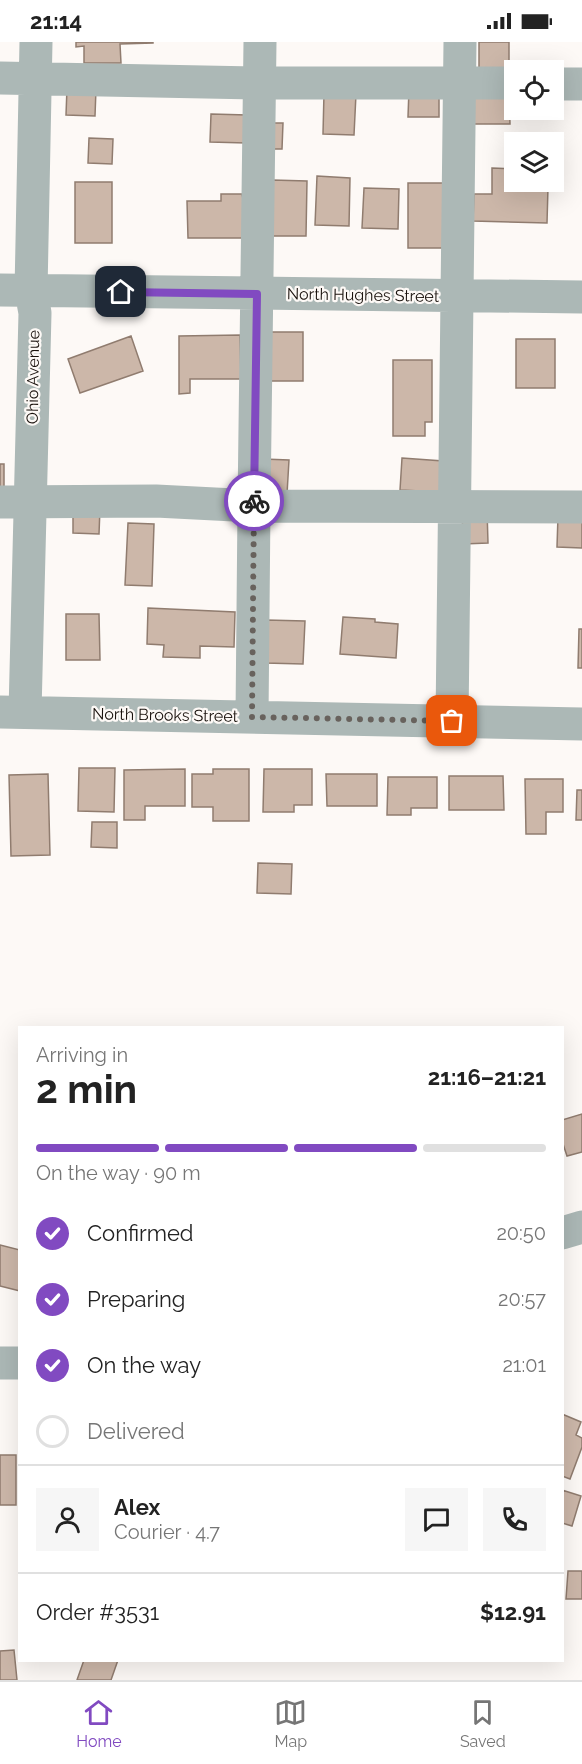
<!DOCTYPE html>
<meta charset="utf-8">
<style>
:root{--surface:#fff;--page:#f6f6f6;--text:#222;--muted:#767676;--line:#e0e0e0;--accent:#814ac1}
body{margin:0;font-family:Raleway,sans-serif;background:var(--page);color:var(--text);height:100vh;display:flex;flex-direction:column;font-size:22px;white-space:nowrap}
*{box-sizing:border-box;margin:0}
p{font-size:20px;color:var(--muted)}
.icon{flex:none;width:33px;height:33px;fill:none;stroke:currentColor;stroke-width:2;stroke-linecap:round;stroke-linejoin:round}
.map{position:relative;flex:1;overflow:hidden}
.details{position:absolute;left:18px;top:984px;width:546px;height:636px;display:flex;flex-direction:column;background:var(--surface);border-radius:0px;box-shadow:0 6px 24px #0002}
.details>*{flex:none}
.fabs{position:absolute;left:504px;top:18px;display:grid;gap:12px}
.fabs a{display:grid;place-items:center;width:60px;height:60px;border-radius:0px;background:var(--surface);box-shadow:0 6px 24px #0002;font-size:30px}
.pin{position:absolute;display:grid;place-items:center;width:51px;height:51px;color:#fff;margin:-26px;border-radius:12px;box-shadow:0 3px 9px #0006}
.courier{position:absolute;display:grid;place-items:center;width:60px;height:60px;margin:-30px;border:4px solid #814ac1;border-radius:50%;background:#fff;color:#222;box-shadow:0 2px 8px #0007}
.overview em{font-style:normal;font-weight:700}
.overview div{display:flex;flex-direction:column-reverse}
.overview{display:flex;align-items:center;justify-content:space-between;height:102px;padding:0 18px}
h1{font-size:39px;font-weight:700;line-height:45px}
.bar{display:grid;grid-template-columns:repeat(4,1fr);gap:9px 6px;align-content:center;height:72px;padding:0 18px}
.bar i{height:8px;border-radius:4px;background:var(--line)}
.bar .active{background:var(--accent)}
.bar p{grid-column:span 4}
.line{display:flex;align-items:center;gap:15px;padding:0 18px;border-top:2px solid var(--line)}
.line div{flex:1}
.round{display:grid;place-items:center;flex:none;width:63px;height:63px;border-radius:0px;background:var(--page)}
ol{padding:0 18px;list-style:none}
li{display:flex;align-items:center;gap:18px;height:66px}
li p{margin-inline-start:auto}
li .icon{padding:6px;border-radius:50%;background:var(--accent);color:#fff;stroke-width:4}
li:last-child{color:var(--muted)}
li i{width:33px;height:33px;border:3px solid var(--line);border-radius:50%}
.status{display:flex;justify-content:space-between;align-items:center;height:42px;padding:0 30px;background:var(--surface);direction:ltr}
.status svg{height:16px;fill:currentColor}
.dock{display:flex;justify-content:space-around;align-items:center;height:84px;border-top:2px solid var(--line);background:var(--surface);font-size:16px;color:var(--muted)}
.dock a{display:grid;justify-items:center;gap:3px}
.dock .active{color:var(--accent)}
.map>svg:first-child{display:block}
.building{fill:#ccb7a9;stroke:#907c6f;stroke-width:1.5}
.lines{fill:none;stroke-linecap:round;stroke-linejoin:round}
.minor{stroke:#acb8b6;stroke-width:33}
.done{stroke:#68625d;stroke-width:6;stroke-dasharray:0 10.8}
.route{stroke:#814ac1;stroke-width:8}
.labels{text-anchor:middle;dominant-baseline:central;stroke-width:4.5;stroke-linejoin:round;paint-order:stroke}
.street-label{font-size:16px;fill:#18100b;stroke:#fdf9f6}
</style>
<div class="status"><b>21:14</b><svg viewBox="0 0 49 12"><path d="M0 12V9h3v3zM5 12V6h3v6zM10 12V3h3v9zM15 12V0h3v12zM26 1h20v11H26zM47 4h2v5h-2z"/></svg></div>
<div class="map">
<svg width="582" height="1638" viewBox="0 0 582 1638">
<rect width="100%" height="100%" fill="#fdf9f6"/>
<path class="building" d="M76,0h77v1l-33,1 1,19h-37v-17l-8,1z
M479,0h30v29l-30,-1z
M67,46l29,1 -1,27 -29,-1z
M409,47l30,1v27h-31z
M324,51l32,1 -2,41 -31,-1z
M468,51h41l1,31h-42z
M211,72l36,1 -1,28 -36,-1z
M266,81h17l-1,26h-17z
M89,96l24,1 -1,25 -24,-1z
M492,126l22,1v13h13l-1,4 22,1 -1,36 -74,-2 1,-27h18z
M317,134l33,2 -1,48 -34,-1z
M272,138l35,1 -1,55h-35z
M75,140h37v61h-37z
M408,141h36v65h-36z
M364,146l35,1 -1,40 -36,-1z
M221,152h21l9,44h-63l-1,-37h34z
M268,290h35v49h-35z
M240,293l1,44h-51v14l-11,1v-58z
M131,294l12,35 -63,22 -12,-34z
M516,297h39v49h-39z
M393,318h39v62h-7v14h-32z
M402,416l41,3 -2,31 -41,-2z
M263,417l26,1 -2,34 -26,-2z
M0,422h4v25l-4,-1z
M73,465l27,1 -1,26 -26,-1z
M487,467l1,34 -25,1 -1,-34z
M558,474l24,1v31l-25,-1z
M128,481l26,1 -2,62 -27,-1z
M148,566l87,4 -1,35 -34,-1v12l-37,-1 1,-12 -17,-1z
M66,572h33l1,46h-34z
M343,575l32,2v3l23,2 -2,34 -56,-4z
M266,578l39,1 -2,43 -38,-1z
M579,587h3v39h-4z
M79,726h36l-1,44 -36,-1z
M185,727v37h-40v14h-21v-50z
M213,727h36v52h-36v-14h-21v-33h21z
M264,727h48v36h-18v7h-31z
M48,732l2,81 -39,1 -2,-81z
M326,732h51v32h-50z
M449,734h54l1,34h-55z
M388,735h49v31h-26v7h-24z
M525,737h38v33h-17v22h-20z
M577,748h5v30h-6z
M92,780h25v26l-26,-1z
M258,821l34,1 -1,30 -34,-1z
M582,1072v38l-15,4 -5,-15v-21z
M0,1203l20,5v41l-20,-5z
M562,1372l19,8 -5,13 6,3v9l-12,32 -8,-3z
M0,1413h16v50h-16z
M562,1448l19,6 -9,30 -10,-3z
M568,1529h14v28h-16z
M14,1608l3,30h-17v-29z
M84,1618h34l-7,20h-34z"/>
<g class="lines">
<path class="minor" d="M0,36l260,5h254
M554,42h28
M0,248l582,7
M0,460l156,-1 98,5 328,1
M0,670l582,12
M25,670l10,-399 -4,-22 5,-249
M252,675l2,-211 6,-464
M452,679l8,-679
M562,1191l20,-6
M0,1321h20"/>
</g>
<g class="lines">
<path class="done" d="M254,459l-2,216 200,4"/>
<path class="route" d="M121,250l136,2 -3,207"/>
</g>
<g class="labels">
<g class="street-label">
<text transform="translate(363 253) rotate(1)">North Hughes Street</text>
<text transform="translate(33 335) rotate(-89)">Ohio Avenue</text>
<text transform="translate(165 673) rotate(1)">North Brooks Street</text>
</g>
</g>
</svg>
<div class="fabs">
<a><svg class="icon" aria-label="locate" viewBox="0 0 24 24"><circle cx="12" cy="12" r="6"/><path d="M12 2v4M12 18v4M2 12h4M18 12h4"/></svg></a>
<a><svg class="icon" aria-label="layers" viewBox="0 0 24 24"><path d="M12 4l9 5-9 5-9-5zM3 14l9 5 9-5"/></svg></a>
</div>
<div class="pin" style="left:452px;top:679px;background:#ea580c"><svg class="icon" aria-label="bag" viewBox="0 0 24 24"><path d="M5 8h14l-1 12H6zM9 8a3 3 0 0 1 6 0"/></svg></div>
<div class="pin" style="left:121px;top:250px;background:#1f2937"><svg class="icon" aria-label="home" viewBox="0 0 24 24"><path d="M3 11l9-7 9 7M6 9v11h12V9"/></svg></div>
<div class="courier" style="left:254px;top:459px"><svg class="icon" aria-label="bike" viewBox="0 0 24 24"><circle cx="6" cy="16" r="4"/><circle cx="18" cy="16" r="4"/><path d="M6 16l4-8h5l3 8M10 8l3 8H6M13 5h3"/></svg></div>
<section class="details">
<div class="overview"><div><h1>2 min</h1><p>Arriving in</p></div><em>21:16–21:21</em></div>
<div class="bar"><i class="active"></i><i class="active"></i><i class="active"></i><i></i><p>On the way · 90 m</p></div>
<ol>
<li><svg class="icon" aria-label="check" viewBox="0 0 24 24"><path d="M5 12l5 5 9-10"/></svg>Confirmed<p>20:50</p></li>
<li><svg class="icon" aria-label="check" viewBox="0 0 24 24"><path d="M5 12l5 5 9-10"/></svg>Preparing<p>20:57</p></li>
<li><svg class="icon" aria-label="check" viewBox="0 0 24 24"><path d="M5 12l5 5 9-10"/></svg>On the way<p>21:01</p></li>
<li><i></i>Delivered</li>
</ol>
<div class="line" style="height:108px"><a class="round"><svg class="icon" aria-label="person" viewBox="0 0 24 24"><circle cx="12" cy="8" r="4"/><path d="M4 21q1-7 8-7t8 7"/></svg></a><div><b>Alex</b><p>Courier · 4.7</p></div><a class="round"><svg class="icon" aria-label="chat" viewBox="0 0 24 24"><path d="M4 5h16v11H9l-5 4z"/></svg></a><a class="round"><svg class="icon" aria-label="phone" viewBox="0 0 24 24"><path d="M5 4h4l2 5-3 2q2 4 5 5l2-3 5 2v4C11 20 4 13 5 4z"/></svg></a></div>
<div class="line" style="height:78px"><div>Order #3531</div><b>$12.91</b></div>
</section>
</div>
<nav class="dock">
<a class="active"><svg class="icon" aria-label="home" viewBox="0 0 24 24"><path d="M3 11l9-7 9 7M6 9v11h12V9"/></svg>Home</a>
<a><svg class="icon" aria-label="map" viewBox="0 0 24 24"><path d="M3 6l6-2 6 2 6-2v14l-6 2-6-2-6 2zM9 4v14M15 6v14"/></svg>Map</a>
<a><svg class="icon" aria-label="saved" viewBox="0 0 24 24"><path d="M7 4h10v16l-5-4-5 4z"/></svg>Saved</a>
</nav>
